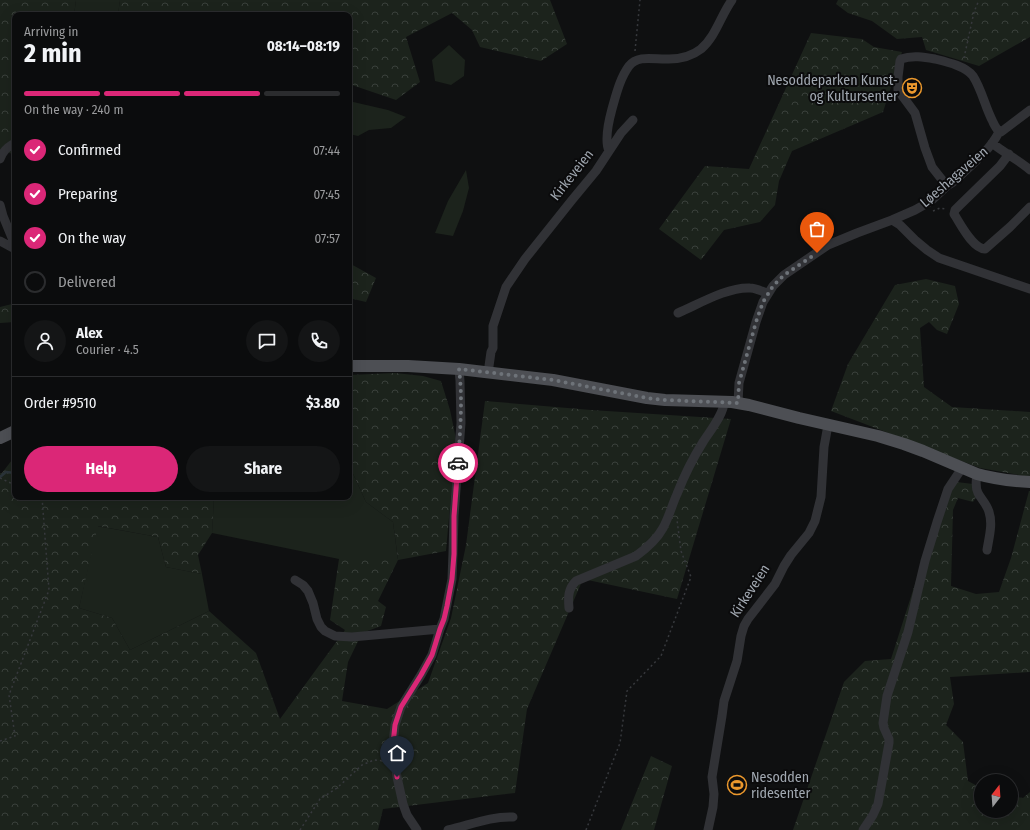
<!DOCTYPE html>
<meta charset="utf-8">
<style>
:root{--surface:#0b0c0d;--page:#141516;--text:#f1f3f6;--muted:#9a9b9d;--line:#2b2c2e;--accent:#db2777}
body{margin:0;font-family:"Fira Sans Condensed",sans-serif;background:var(--page);color:var(--text);height:100vh;display:flex;flex-direction:column;font-size:15px;white-space:nowrap}
*{box-sizing:border-box;margin:0}
p{font-size:13px;color:var(--muted)}
.icon{flex:none;width:22px;height:22px;fill:none;stroke:currentColor;stroke-width:2;stroke-linecap:round;stroke-linejoin:round}
.map{position:relative;flex:1;overflow:hidden}
.drawer{position:absolute;left:12px;top:12px;width:340px;height:488px;display:flex;flex-direction:column;background:var(--surface);border-radius:8px;box-shadow:0 4px 16px #0002,0 0 0 1px var(--line)}
.drawer>*{flex:none}
.needle{width:26px;rotate:17deg}
.tools{position:absolute;left:974px;top:774px;display:grid;gap:8px}
.tools a{display:grid;place-items:center;width:44px;height:44px;border-radius:50%;background:var(--surface);box-shadow:0 4px 16px #0002,0 0 0 1px var(--line);font-size:20px}
.pin{position:absolute;display:grid;place-items:center;width:34px;height:34px;color:#fff;margin:-41px -17px;border-radius:50% 50% 50% 0;rotate:-45deg;box-shadow:0 0 4px #0007}
.pin .icon{rotate:45deg}
.courier{position:absolute;display:grid;place-items:center;width:40px;height:40px;margin:-20px;border:3px solid #db2777;border-radius:50%;background:#fff;color:#222;box-shadow:0 1px 5px #0007}
.summary em{font-style:normal;font-weight:700}
.summary div{display:flex;flex-direction:column-reverse}
.summary{display:flex;align-items:center;justify-content:space-between;height:68px;padding:0 12px}
h1{font-size:26px;font-weight:700;line-height:30px}
.bar{display:grid;grid-template-columns:repeat(4,1fr);gap:6px 4px;align-content:center;height:48px;padding:0 12px}
.bar i{height:5px;border-radius:3px;background:var(--line)}
.bar .active{background:var(--accent)}
.bar p{grid-column:span 4}
.line{display:flex;align-items:center;gap:10px;padding:0 12px;border-top:1px solid var(--line)}
.line div{flex:1}
.round{display:grid;place-items:center;flex:none;width:42px;height:42px;border-radius:21px;background:var(--page)}
ol{padding:0 12px;list-style:none}
li{display:flex;align-items:center;gap:12px;height:44px}
li p{margin-inline-start:auto}
li .icon{padding:4px;border-radius:50%;background:var(--accent);color:#fff;stroke-width:4}
li:last-child{color:var(--muted)}
li i{width:22px;height:22px;border:2px solid var(--line);border-radius:50%}
.primary-button{display:flex;gap:8px;margin-top:auto;padding:8px 12px}
.primary-button a{flex:1;height:46px;border-radius:24px;background:var(--accent);color:#fff;font-size:16px;font-weight:700;line-height:46px;text-align:center}
.primary-button a+a{background:var(--page);color:var(--text)}
.map>svg:first-child{display:block}
.grass{fill:#1c231c}
.forest{fill:url(#forest-crowns)}
.lines{fill:none;stroke-linecap:round;stroke-linejoin:round}
.stream{stroke:#2a3339;stroke-width:2.5}
.path{stroke:#37393d;stroke-width:1.5;stroke-dasharray:2 3;stroke-linecap:butt}
.minor{stroke:#313236;stroke-width:9}
.major{stroke:#4d4f54;stroke-width:12}
.done{stroke:#6e7379;stroke-width:4;stroke-dasharray:0 7.2}
.route{stroke:#db2777;stroke-width:5}
.labels{text-anchor:middle;dominant-baseline:central;stroke-width:4;stroke-linejoin:round;paint-order:stroke}
.poi-label{font-size:14px;fill:#a1a8b1;stroke:#0b0b0c;text-anchor:end}
.street-label{font-size:14px;fill:#a1a8b1;stroke:#0b0b0c}
</style>
<div class="map">
<svg width="1030" height="830" viewBox="0 0 1030 830">
<defs>
<pattern id="forest-crowns" width="20" height="18" patternUnits="userSpaceOnUse"><rect width="20" height="18" fill="#1c231c"/><path d="M2 6a3 3 0 1 1 6 0M12 15a3 3 0 1 1 6 0" fill="none" stroke="#3a403b"/></pattern>
</defs>
<rect width="100%" height="100%" fill="#0f1011"/>
<path class="grass" d="M76,0h44l-2,15h-44z
M449,45l16,15 -1,16 -13,9 -16,-4 -3,-21z
M349,101l39,9 18,7 -15,11 -22,2 -11,6 -9,-2z
M466,170l3,18 -6,23 -10,25 -18,-3 13,-32z
M349,465l17,37 27,20 5,38 -59,-1 -127,-26 2,-36h135z
M97,526l61,11 8,30 36,7 7,37 -79,39 -18,-32 -33,-10z"/>
<path class="forest" d="M0,0h76l-2,15h-59v183l-3,-44 -12,-5z
M120,0h430l17,44 -26,17 -61,-14 -8,-17 -20,-17 -46,24 14,45 -24,18 -47,-16v-69h-231z
M838,0h192v37l-51,29 -53,-16 -4,-13 -25,2 -25,-18 -24,-8 -12,-9z
M811,33l51,6 12,8 28,5 -19,60 -91,39 -13,30 -4,24 -15,17 -36,8 -23,30 -42,-31 46,-63 44,3z
M349,263l27,15 -10,24 -17,-4z
M926,279l29,7 4,18 -12,30 -10,-4 -8,-8 -9,6 4,59 28,20 78,5v65l-50,-9 -149,-57 17,-47 47,-79z
M15,299v23l-15,1v-16l12,-3z
M395,373l28,3 18,5 9,29 6,29 -10,112 -48,9 -20,41 8,6 -5,19 -19,7 -14,29 -6,39 45,8 41,-26 23,-65 15,-73 19,-144 106,9 140,9 -54,180 -94,-20 -56,130 -12,84 -132,16 -5,21h-378v-357h2l13,-17v41h199l-2,36 -14,22 4,19 -36,-7 -8,-30 -60,-11 -19,82 33,10 18,32 79,-39 47,42 24,66 65,-89 -15,-10 9,-61h59l-5,-37 -27,-20 -17,-37v-90z
M948,481l25,3 4,12 -4,6 -15,-4 -5,12 -2,76 25,8 23,-2 12,-34 18,-67h1v181l-80,5 4,27 -8,21 17,17 5,39 13,7v23h30v-15l12,2 7,-6v38h-237l51,-148 21,-21 26,-2z
M651,756l21,10 -18,64h-33z"/>
<g class="lines">
<path class="stream" d="M0,477l6,-5 9,1"/>
<path class="path" d="M635,51l5,-51
M964,58l10,-46 5,-12
M933,211l7,-3 6,1
M0,478l15,7
M0,741l15,-5 -6,-41 40,-105 -7,-93
M300,830l20,-31 17,-11 25,-23 12,-5 12,1
M586,830l34,-87 7,-52 34,-35 30,-79 -10,-26 -4,-31"/>
<path class="minor" d="M992,143c12,10 27,17 38,27
M609,151c-5,-11 0,-31 3,-42 4,-14 8,-31 17,-43 9,-12 27,-6 40,-7 11,0 23,-3 32,-10 15,-13 20,-34 31,-49
M1009,154l-9,12 -40,39 -5,5 -1,4c6,9 18,34 31,35l25,-22 20,-20
M0,159c3,-8 7,-12 15,-16
M947,186l-15,-19 -7,-19 -10,-35 -17,-23v-13l2,-16 1,-2c11,-4 23,-2 34,0 12,3 30,7 38,17 9,14 12,31 20,46 1,3 4,7 6,10
M0,205l3,11 12,29
M892,220l8,5 15,15 12,10 12,8 91,31
M0,241l15,8
M678,313c21,-9 49,-26 72,-25 6,0 12,3 18,6
M488,373l3,-21 2,-4v-22l13,-39 19,-28 47,-59 24,-29 25,-38 12,-13
M738,403l1,-20 17,-61 7,-20 10,-16 11,-11 44,-30 29,-12 35,-13 23,-10 16,-9 16,-15 5,-3c17,-16 37,-31 47,-51h2l29,-22
M977,474c-1,6 -2,13 1,19 3,6 9,11 11,19 4,12 0,25 -2,38
M295,580l8,5 5,6 5,12 4,16 4,8 4,4 10,5 17,1 88,-8
M569,608c-1,-11 -1,-19 7,-27l60,-25c11,-8 21,-17 27,-28 6,-11 9,-23 14,-34 7,-18 16,-36 26,-52 7,-11 21,-28 21,-40
M417,830l-10,-15 -4,-11 -6,-27 -4,-33 2,-19 6,-18 20,-32 11,-20 8,-26 4,-10 8,-40 1,-26 1,-37 7,-93 -1,-42 -1,-12
M448,830c22,-5 43,-14 65,-13
M708,830l5,-23 1,-13 -2,-17 10,-61 2,-15 13,-40 4,-25 3,-10 4,-7 27,-35 9,-18 7,-11 18,-22 6,-12 6,-24 3,-50 4,-22
M863,830l10,-15 5,-11 11,-61v-4l-5,-11 -1,-5 4,-27 21,-64 17,-71 12,-39 11,-33 14,-21"/>
<path class="major" d="M349,366h59l51,3 94,11 94,18 18,2 67,2 17,3 50,13 79,18 26,8 19,7 54,23c17,5 35,7 53,8
M0,438l15,-7"/>
</g>
<g class="lines">
<path class="done" d="M458,463c2,-31 5,-63 1,-94l94,11 94,18 18,2 73,3 1,-20 17,-61 7,-20 10,-16 11,-11 33,-22"/>
<path class="route" d="M397,777l-4,-33 2,-19 6,-18 20,-32 11,-20 8,-26 4,-10 3,-13 5,-27 2,-25v-38l4,-53"/>
</g>
<defs>
<g id="theatre-ring" transform="scale(1)"><circle r="9.5" fill="#0b0b0c" stroke="#eb982d" stroke-width="1.5"/><path d="M-5-5.5Q0-4 5-5.5V0Q5 5 0 6Q-5 5-5 0ZM-3.3-2.5H-1v1.5H-3.3ZM1-2.5H3.3v1.5H1ZM-2.8 1Q0 5.5 2.8 1Z" fill="#eb982d"/></g>
<g id="stadium-ring" transform="scale(1)"><circle r="9.5" fill="#0b0b0c" stroke="#eb982d" stroke-width="1.5"/><path d="M0-5a6.5 5 0 1 0 0 10a6.5 5 0 1 0 0-10ZM-3.5-1.8h7v3.6h-7Z" fill="#eb982d"/></g>
</defs>
<g fill-rule="evenodd">
<use href="#theatre-ring" x="912" y="88"/>
<use href="#stadium-ring" x="737" y="785"/>
</g>
<g class="labels">
<g class="poi-label">
<text x="898" y="80">Nesoddeparken Kunst-<tspan x="898" dy="16">og Kultursenter</tspan></text>
<text x="751" y="777" text-anchor="start">Nesodden<tspan x="751" dy="16">ridesenter</tspan></text>
</g>
<g class="street-label">
<text transform="translate(572 175) rotate(-52)">Kirkeveien</text>
<text transform="translate(954 177) rotate(-41)">Løeshagaveien</text>
<text transform="translate(750 591) rotate(-57)">Kirkeveien</text>
</g>
</g>
</svg>
<div class="tools">
<a><svg class="needle" viewBox="-14 -14 28 28"><path d="M0-13l5 13h-10z" fill="#e53935"/><path d="M0 13l5-13h-10z" fill="#9a9b9d"/></svg></a>
</div>
<div class="pin" style="left:817px;top:253px;background:#ea580c"><svg class="icon" aria-label="bag" viewBox="0 0 24 24"><path d="M5 8h14l-1 12H6zM9 8a3 3 0 0 1 6 0"/></svg></div>
<div class="pin" style="left:397px;top:777px;background:#1f2937"><svg class="icon" aria-label="home" viewBox="0 0 24 24"><path d="M3 11l9-7 9 7M6 9v11h12V9"/></svg></div>
<div class="courier" style="left:458px;top:463px"><svg class="icon" aria-label="car" viewBox="0 0 24 24"><path d="M5 17H2v-5l4-1 3-4h7l3 4 3 1v5h-3M9 17h6M6 11h13"/><circle cx="7" cy="17" r="2"/><circle cx="17" cy="17" r="2"/></svg></div>
<section class="drawer">
<div class="summary"><div><h1>2 min</h1><p>Arriving in</p></div><em>08:14–08:19</em></div>
<div class="bar"><i class="active"></i><i class="active"></i><i class="active"></i><i></i><p>On the way · 240 m</p></div>
<ol>
<li><svg class="icon" aria-label="check" viewBox="0 0 24 24"><path d="M5 12l5 5 9-10"/></svg>Confirmed<p>07:44</p></li>
<li><svg class="icon" aria-label="check" viewBox="0 0 24 24"><path d="M5 12l5 5 9-10"/></svg>Preparing<p>07:45</p></li>
<li><svg class="icon" aria-label="check" viewBox="0 0 24 24"><path d="M5 12l5 5 9-10"/></svg>On the way<p>07:57</p></li>
<li><i></i>Delivered</li>
</ol>
<div class="line" style="height:72px"><a class="round"><svg class="icon" aria-label="person" viewBox="0 0 24 24"><circle cx="12" cy="8" r="4"/><path d="M4 21q1-7 8-7t8 7"/></svg></a><div><b>Alex</b><p>Courier · 4.5</p></div><a class="round"><svg class="icon" aria-label="chat" viewBox="0 0 24 24"><path d="M4 5h16v11H9l-5 4z"/></svg></a><a class="round"><svg class="icon" aria-label="phone" viewBox="0 0 24 24"><path d="M5 4h4l2 5-3 2q2 4 5 5l2-3 5 2v4C11 20 4 13 5 4z"/></svg></a></div>
<div class="line" style="height:52px"><div>Order #9510</div><b>$3.80</b></div>
<div class="primary-button"><a>Help</a><a>Share</a></div>
</section>
</div>
